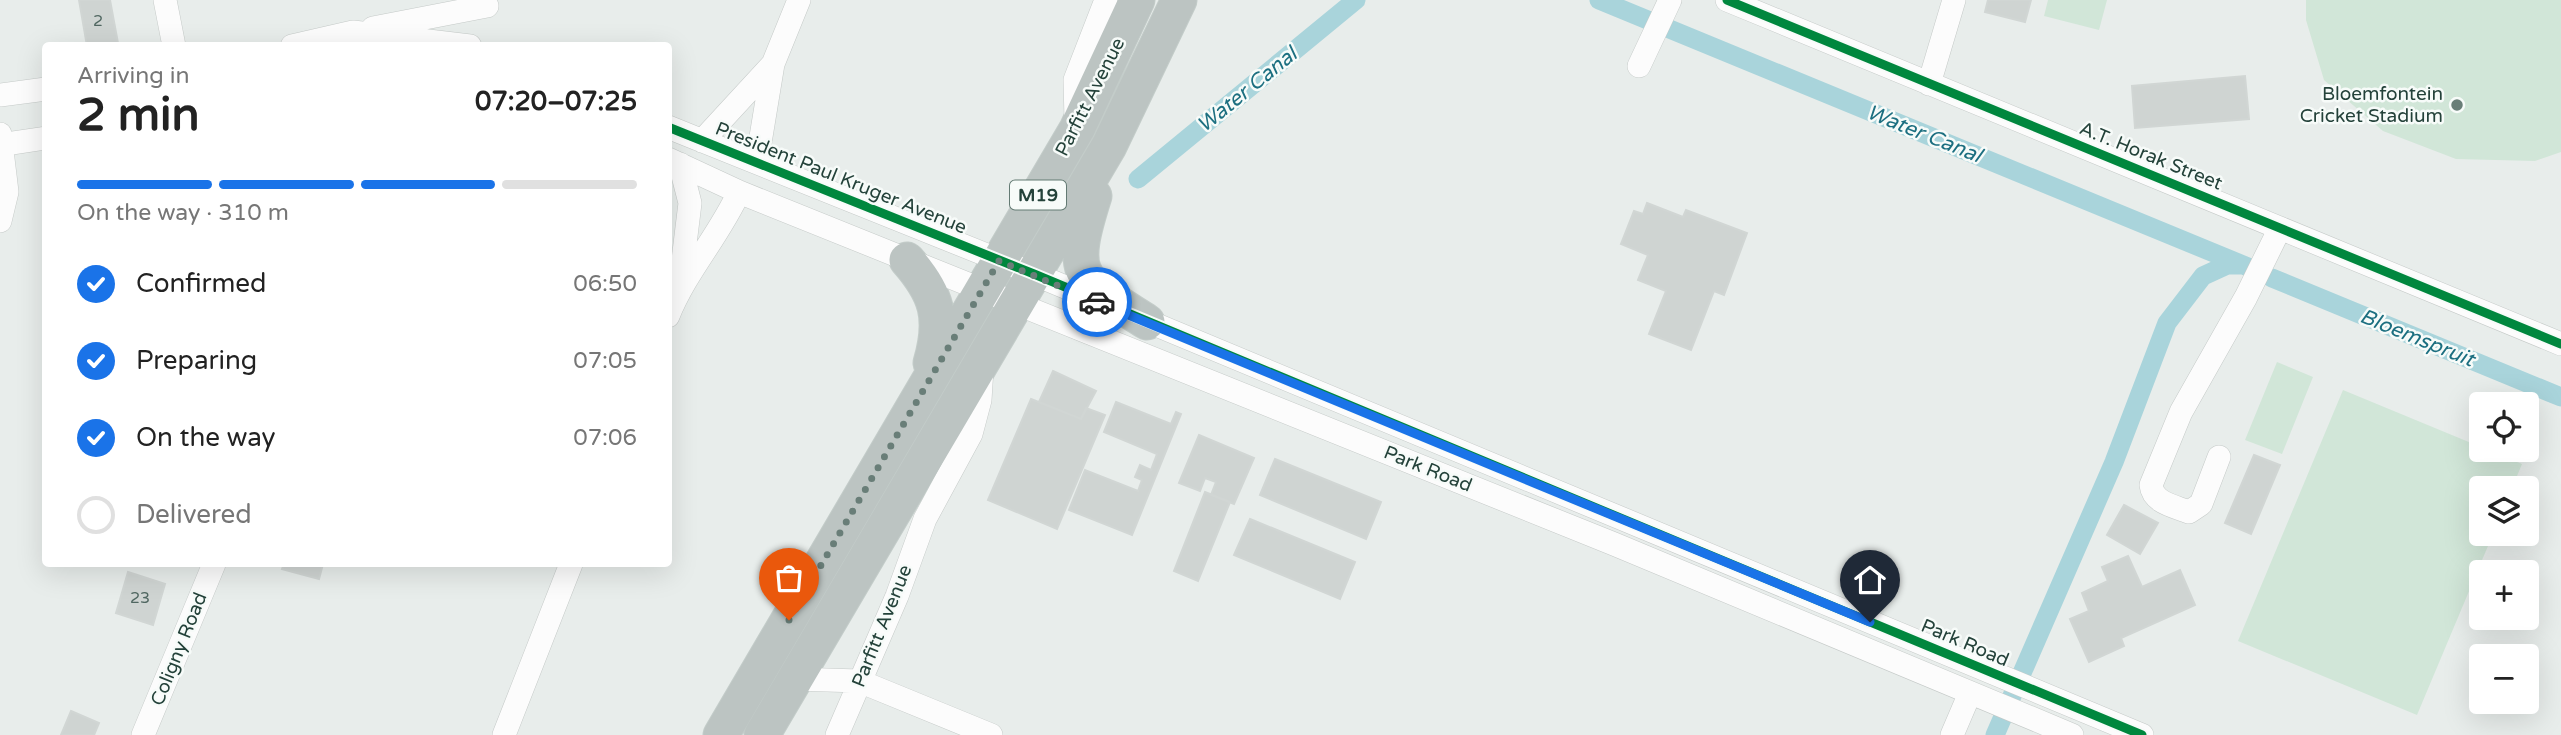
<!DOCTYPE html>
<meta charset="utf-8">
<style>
:root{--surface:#fff;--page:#f2f2f2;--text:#222;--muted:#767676;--line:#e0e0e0;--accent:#1a73e8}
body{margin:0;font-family:"Varela Round",sans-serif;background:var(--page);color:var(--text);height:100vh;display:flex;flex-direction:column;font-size:26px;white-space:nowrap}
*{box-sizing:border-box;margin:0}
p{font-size:23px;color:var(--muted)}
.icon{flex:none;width:38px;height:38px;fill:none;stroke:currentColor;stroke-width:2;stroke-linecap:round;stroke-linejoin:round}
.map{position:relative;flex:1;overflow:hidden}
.side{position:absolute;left:42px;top:42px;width:630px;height:525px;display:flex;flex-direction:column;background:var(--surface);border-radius:7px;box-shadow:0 7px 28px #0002}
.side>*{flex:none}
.fabs{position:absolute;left:2469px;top:392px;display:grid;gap:14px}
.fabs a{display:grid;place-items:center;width:70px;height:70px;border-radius:7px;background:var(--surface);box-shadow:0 7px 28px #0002;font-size:35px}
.pin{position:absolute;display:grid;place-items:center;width:60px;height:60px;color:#fff;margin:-72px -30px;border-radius:50% 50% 50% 0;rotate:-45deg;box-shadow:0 0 7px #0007}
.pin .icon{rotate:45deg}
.courier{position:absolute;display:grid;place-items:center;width:70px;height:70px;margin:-35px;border:5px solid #1a73e8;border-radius:50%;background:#fff;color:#222;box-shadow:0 2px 9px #0007}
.summary em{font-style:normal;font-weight:800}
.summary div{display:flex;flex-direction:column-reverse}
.summary{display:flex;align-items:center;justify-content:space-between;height:119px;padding:0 35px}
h1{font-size:46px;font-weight:800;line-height:52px}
.bar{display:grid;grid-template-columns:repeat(4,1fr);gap:10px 7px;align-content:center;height:84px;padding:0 35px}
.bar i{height:9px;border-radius:5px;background:var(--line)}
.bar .on{background:var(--accent)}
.bar p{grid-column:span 4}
ol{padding:0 35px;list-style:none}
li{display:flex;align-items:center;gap:21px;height:77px}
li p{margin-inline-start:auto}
li .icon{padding:7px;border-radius:50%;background:var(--accent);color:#fff;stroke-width:4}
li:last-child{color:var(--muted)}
li i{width:38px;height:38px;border:4px solid var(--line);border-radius:50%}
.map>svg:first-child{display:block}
.green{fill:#d1e6d8}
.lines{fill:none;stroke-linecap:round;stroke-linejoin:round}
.canal{stroke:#a9d4db;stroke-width:19}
.building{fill:#cfd4d2;stroke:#d1d6d4;stroke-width:2}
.minor-casing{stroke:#c5cac8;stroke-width:24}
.highway-casing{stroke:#c3ccc9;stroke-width:37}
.minor{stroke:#fcfcfc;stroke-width:23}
.highway{stroke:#bcc4c2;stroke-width:35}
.cycleway-casing{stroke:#f7fbf9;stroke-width:13}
.cycleway{stroke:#00873e;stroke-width:9}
.done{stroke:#697e78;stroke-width:7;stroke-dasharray:0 12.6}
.route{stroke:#1a73e8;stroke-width:9}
.poi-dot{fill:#697e78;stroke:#f7fbf9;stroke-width:2.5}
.labels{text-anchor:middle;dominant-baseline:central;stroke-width:5;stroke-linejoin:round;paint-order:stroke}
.number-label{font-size:16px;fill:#506761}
.shield{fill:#f7fbf9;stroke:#637a73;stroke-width:2}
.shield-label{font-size:18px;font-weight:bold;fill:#24423a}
.poi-label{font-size:19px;fill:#24423a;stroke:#f7fbf9;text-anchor:end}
.street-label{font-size:19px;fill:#24423a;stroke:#f7fbf9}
.water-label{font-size:21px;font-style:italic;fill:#1c6f80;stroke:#f7fbf9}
</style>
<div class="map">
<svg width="2561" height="735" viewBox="0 0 2561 735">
<rect width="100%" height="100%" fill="#e8edeb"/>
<path class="green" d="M2048,0h59l-8,30 -55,-14z
M2306,0h255v152l-26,9 -79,-2 -73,-28 -59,-51 -18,-60z
M2277,362l36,15 -31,77 -37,-14z
M2343,390l179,74 -10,24h-30v46h11l-76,181 -179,-74z"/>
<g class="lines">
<path class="canal" d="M1599,0l649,267
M1138,179l218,-179
M2272,278l289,119
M1995,735l119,-273 53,-139 36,-47 24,-11h15"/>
</g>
<path class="building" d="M79,0h31l8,43 -31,3z
M1988,0h43l-6,22 -40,-10z
M2245,76l4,43 -114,9 -3,-42z
M1647,203l36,14 3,-7 61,23 -23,62 -10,-4 -23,59 -42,-16 17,-43 -28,-11 10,-25 -27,-11 13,-33 9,3z
M1053,371l43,20 -15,28 -42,-17z
M1031,399l50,20 5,-11 19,7 -48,114 -69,-29z
M1116,402l55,22 5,-12 5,2 -49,121 -63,-25 16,-40 53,21 4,-11 -7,-3 5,-12 11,5 6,-16 -53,-22z
M1199,435l55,23 -20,46 -23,-9 5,-13 -11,-4 -5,13 -21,-8z
M2254,455l26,10 -29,69 -26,-11z
M1275,459l106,43 -15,37 -106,-44z
M1205,492l25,10 -32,79 -24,-10z
M2124,505l34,18 -18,31 -33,-19z
M1250,519l105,43 -15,37 -106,-44z
M2128,556l14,31 38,-17 15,35 -74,33 3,8 -35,16 -19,-43 19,-8 -7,-18 26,-12 -6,-14z
M284,564h39l-4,15 -37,-10z
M128,572l37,12 -12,41 -37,-12z
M71,711l28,12 -5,12h-33z"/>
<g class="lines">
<g class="minor-casing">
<path id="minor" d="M165,0l9,46
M1727,0l834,344
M373,28l114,-22
M292,46l61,-14 117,14
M1639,66l31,-66
M1929,84l25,-84
M0,95l46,-6
M1076,120l-1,-40 31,-80
M668,127l366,147 1108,461
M0,134l7,58 -7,29
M702,141l71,-77
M0,145l46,-7
M668,159l71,33 875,352 458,191
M757,161l16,-97 26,-64
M680,164l10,39 -10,82
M668,316c18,-45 51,-80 71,-124
M2219,457l-18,47 -12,8c-15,-6 -36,-9 -38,-27l30,-73 65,-115 34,-69
M795,679l64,2 132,54
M143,735l71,-171
M504,735l67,-171
M837,735l60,-139 28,-77 46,-85 9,-34 2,-32
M1952,735l18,-42"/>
</g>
<g class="highway-casing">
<path id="highway" d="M1094,196c-26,82 -16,82 53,126
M907,260c30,34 37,58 24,103
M721,735l356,-606 60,-129
M762,735l347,-589 70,-146"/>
</g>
<use href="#minor" class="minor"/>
<use href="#highway" class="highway"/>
<g class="cycleway-casing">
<path id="cycleway" d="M1727,0l834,344
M668,127l366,147 1108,461"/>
</g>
<use href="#cycleway" class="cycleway"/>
</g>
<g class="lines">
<path class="done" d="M789,620l210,-359 98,41"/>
<path class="route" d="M1097,302l773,320"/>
</g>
<circle class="poi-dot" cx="2457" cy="105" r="7"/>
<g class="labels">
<g class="number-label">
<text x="98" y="21">2</text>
<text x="140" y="598">23</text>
</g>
<rect class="shield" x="1010" y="180.5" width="56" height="29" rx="5"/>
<g class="shield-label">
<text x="1038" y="195">M19</text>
</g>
<g class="poi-label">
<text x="2443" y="94">Bloemfontein<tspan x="2443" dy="22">Cricket Stadium</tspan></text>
</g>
<g class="street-label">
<text transform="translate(1090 97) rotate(-63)">Parfitt Avenue</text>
<text transform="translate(2151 156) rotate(22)">A.T. Horak Street</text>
<text transform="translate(841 178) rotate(22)">President Paul Kruger Avenue</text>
<text transform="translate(1428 469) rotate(22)">Park Road</text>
<text transform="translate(882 626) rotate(-68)">Parfitt Avenue</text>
<text transform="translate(1965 643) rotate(23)">Park Road</text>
<text transform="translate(179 649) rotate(-68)">Coligny Road</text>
</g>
<g class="water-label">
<text transform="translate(1247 90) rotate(-39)">Water Canal</text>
<text transform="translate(1924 134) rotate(22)">Water Canal</text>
<text transform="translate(2417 338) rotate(22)">Bloemspruit</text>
</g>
</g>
</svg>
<div class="fabs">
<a><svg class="icon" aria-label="locate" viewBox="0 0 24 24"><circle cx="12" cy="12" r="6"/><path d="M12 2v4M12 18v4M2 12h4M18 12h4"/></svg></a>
<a><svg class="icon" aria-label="layers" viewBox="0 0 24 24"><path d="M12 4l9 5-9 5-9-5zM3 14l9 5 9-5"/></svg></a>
<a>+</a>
<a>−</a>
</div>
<div class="pin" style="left:789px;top:620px;background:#ea580c"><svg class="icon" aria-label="bag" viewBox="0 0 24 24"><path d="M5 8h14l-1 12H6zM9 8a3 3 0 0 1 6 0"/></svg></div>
<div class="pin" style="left:1870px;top:622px;background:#1f2937"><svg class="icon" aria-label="home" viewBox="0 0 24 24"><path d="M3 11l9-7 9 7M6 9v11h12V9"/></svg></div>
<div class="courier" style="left:1097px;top:302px"><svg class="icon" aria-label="car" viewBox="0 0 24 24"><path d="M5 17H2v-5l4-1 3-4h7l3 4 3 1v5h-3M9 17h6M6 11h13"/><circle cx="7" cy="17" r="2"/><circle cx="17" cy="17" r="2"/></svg></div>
<section class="side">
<div class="summary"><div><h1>2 min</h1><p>Arriving in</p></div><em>07:20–07:25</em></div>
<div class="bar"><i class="on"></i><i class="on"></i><i class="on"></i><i></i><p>On the way · 310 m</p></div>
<ol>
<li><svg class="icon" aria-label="check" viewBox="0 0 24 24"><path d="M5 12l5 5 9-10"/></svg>Confirmed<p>06:50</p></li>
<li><svg class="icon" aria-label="check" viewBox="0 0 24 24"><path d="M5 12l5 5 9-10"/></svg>Preparing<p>07:05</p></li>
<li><svg class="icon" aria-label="check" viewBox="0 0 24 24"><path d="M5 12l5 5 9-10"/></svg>On the way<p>07:06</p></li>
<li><i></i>Delivered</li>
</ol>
</section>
</div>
